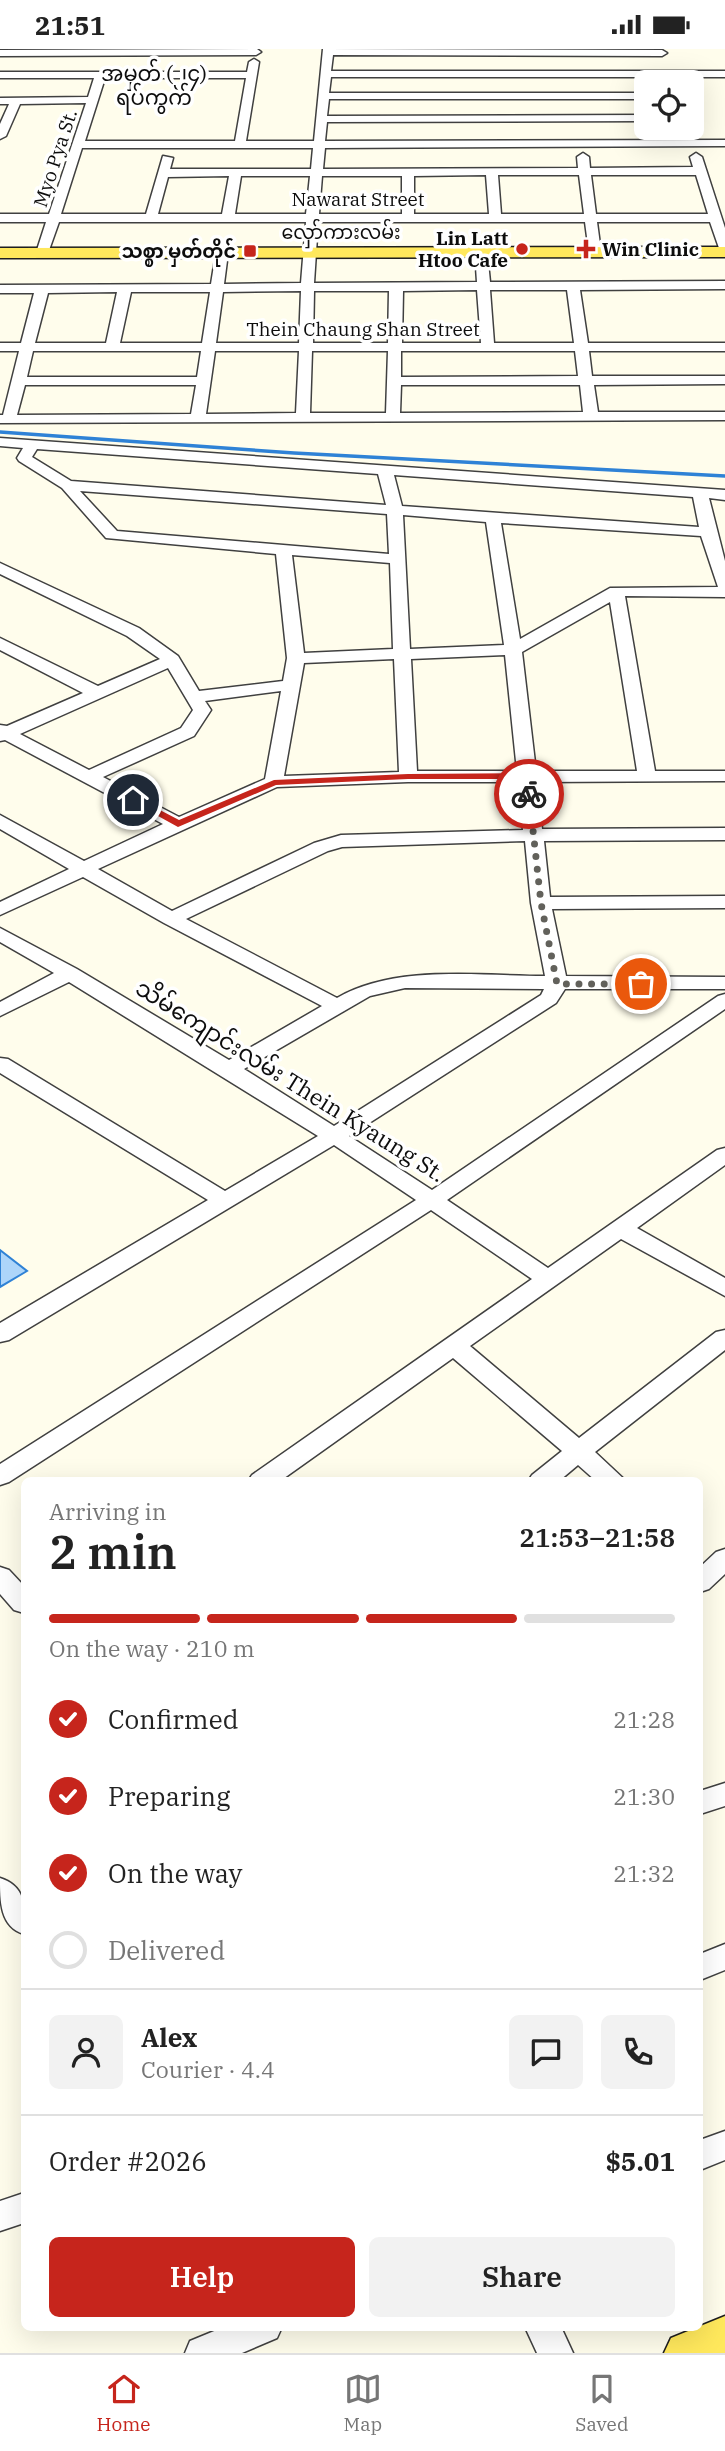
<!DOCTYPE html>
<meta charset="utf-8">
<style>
:root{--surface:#fff;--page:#f2f2f2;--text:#222;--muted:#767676;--line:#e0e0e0;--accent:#c6251c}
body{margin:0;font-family:"IBM Plex Serif","Noto Sans Myanmar",serif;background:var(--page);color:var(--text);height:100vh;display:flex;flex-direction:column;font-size:26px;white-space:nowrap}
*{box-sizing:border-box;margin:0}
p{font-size:23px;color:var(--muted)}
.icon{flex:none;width:38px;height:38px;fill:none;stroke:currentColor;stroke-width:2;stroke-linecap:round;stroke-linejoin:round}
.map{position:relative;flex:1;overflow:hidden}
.sheet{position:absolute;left:21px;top:1428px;width:682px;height:854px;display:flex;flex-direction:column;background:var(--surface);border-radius:10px;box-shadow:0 7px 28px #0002}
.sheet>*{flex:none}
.buttons{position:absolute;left:634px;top:21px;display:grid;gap:14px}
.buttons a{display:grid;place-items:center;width:70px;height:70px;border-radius:10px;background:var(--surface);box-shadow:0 7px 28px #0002;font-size:35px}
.pin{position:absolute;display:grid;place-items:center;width:60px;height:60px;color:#fff;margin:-30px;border:4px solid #fff;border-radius:50%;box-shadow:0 2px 7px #0007}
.courier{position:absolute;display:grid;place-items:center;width:70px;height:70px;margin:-35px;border:5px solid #c6251c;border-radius:50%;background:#fff;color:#222;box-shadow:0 2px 9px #0007}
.overview em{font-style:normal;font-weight:600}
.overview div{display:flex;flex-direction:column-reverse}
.overview{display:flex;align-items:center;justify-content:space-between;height:119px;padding:0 28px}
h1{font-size:46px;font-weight:600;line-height:52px}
.bar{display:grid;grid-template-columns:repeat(4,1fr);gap:10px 7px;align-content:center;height:84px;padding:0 28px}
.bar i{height:9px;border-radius:5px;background:var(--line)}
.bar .active{background:var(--accent)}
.bar p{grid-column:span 4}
.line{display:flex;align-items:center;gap:18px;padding:0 28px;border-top:2px solid var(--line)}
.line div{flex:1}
.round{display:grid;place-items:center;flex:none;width:74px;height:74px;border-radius:10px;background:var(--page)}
ol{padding:0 28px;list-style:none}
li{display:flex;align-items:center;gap:21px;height:77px}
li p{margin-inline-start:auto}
li .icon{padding:7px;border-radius:50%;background:var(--accent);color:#fff;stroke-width:4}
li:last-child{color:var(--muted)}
li i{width:38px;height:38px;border:4px solid var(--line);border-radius:50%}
.cta{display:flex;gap:14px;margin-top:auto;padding:14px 28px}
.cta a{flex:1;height:80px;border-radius:10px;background:var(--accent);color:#fff;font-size:28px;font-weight:600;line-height:80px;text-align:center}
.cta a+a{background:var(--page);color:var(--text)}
.status{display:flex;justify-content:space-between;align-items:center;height:49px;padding:0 35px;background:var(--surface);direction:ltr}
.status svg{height:19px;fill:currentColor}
.tab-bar{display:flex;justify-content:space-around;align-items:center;height:98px;border-top:2px solid var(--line);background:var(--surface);font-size:19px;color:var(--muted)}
.tab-bar a{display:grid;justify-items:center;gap:4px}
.tab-bar .active{color:var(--accent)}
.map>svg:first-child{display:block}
.water{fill:#add5fa;stroke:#2f82d6;stroke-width:2}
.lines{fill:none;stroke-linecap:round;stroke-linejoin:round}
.stream{stroke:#2f82d6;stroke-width:3.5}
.minor-casing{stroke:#404040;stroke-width:3}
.major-casing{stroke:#1e1e1e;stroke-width:3}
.minor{fill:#fff;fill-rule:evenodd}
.major{fill:#ffe85c;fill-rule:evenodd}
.route{fill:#c6251c}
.done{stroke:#62615b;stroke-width:7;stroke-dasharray:0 12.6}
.poi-dot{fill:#c6251c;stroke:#fff;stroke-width:2.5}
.labels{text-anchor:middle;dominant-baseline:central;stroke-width:7;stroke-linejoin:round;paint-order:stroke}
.far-street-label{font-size:19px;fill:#0d0d0d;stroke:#fff}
.far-poi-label{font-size:19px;font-weight:bold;fill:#0d0d0d;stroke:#fff;text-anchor:end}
.far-quarter-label{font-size:21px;fill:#0d0d0d;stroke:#fff}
.street-label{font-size:23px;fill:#0d0d0d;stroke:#fff}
</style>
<div class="status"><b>21:51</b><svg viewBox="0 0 49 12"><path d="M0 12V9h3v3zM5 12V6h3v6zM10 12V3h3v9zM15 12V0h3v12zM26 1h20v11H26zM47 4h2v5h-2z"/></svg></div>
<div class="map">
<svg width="725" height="2304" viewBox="0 0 725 2304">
<rect width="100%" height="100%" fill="#fffdec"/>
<path class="water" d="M0,1201l27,21 -27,16z"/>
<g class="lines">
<path class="stream" d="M0,383l294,21 431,23"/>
<g class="minor-casing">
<path id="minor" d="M257,0l4,3 -5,3 -256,1v-6z
M323,0l339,1 5,3 -5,3 -329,-1 -2,16h394v6h-394l-2,16h317v6h-317l-2,17 319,-1v6l-319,1 -2,19 400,-1v6l-400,2 -2,21 255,-1 -1,-11 6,-4 6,4 1,11 103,-1 -3,-10 6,-4 6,4 23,71v24l-6,-4 -9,-26h-113l4,30 -6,4 -6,-4 -4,-30h-267l-4,61 163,-1 -2,-30 6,-4 6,4 3,30 235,-1v8l-145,1 8,53h137v8h-136l3,25h133v8l-131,1 4,27h127v8l-725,3v-8h3l16,-64h-19v-8h21l13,-50h-34v-8l211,-1 5,-31 6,-4 6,4 -4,31 77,-1 5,-61h-247l-11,31 -1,3h-10l-1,-3 10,-31h-46v-8h49l37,-111 -66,1 -14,32 -6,3v-15l9,-20h-9v-6l88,-1 6,-19h-94v-6h247l2,-10 5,-3 5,3 -13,79h68zM105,29h141l-11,63h-150zM82,99h231l-2,21h-141l3,-11 -10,-2 -17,58h-85zM486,126l3,39h-75v-38zM498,126h81l5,39h-83zM591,126h105l12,39h-112zM229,127l-7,38h-64l10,-37zM241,127h69l-4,38h-71zM322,127h80v38h-83zM477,241l4,53h-79l1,-52zM490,241h77l7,53h-80zM301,242l-2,52h-83l7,-51zM314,242h75l-1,52h-75zM117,243l-11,51h-71l13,-50zM131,243h79l-8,51h-82zM33,302h168l-4,26h-170zM215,302h84l-3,62 -90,1zM312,302h76l-2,62h-76zM401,302h174l3,25 -177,1zM25,336h171l-5,29 -174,1zM401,336h179l3,27 -183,1z
M0,389l725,52v10l-16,-2 16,63v36l-100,-1 30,175h70v10l-188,1 5,47 183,-1v12l-181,1 6,56 175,-1v12l-173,1 14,67 159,1v12h-160l-9,14 -207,133 83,54 286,-194 7,-2v15l-278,191 101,68 169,-118 8,-2v17l-88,63 88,50v18l-104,-57 -151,107 109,92 137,-106 9,-2v20l-130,102 31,29h-30l-18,-16 -19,16h-31l4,-6 30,-24 -109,-93 -173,123h-32l4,-6 280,-196 -101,-69 -422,272 -9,3v-21l416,-264 -82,-55 -325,195 -9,2v-19l208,-123 -208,-127v-15l8,1 217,132 93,-55 -249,-154 -69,34v-14l54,-29 -54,-31v-14l77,41 152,91 93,-54 -158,-83 -81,-46 -83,38v-13l69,-33 -69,-40v-14l84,46 79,-37 -158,-84 -5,1v-16l7,1 76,-33 -83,-43v-12l98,48 62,-27 -33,-23 -127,-62v-11l139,65 39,28 21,35 84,-10 4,-23 -11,-104 -170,-16 -44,-50 -43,-27 -2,-3 6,-10 -23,-2zM37,400l341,25 8,31 -315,-24 -39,-24zM394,426l299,22 6,30 -297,-21zM80,442l307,23 2,40 -272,-23zM403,466l83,7 18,123 -94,4zM501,474l200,13 17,51 -108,1 -90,51zM292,506l98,8 3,86 -89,4zM610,553l27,169h-101l-14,-119zM505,606l12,116h-100l-6,-112zM394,610l5,113 -115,4 20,-113zM168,619l25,42 -12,18 -92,42 -69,-36zM281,642l-16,88 -86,38 -76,-40 91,-41 17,-26 -6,-9zM408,733h110l5,48 -182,5 -27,8 -142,68 -74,-42 179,-82zM525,792l6,62 14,73c-65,0 -150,-12 -208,22l-151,-79 142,-68 14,-4zM405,939l139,1 -3,6 -207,131 -90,-57 126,-73z
M725,1500v25l-16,15 -9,3v-25l16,-15z
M0,1518l9,3 15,16v27l-10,-3 -14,-16z
M725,1734v23l-25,8v-23z
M0,1829c28,9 24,31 24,56 -24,-7 -24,-33 -24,-56z
M725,1895v26l-25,10v-26z
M725,2082v29l-25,10v-30z
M24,2144v30l-24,8v-30z
M224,2278h58l-5,11 -35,15h-57l5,-12z
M525,2278h36l12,26h-36z"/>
</g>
<g class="major-casing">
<path id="major" d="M725,198v10l-725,1v-10z
M725,2267v37h-61l7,-15z"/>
</g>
<use href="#minor" class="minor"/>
<use href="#major" class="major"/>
</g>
<path class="route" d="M527,724l5,3 2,18 -5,3 -5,-3 -1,-15h-115l-132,6 -98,42 -49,-27 8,-2 42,22 95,-40 134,-6z"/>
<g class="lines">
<path class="done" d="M529,745l12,109 16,81h84"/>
</g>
<g class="poi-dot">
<circle cx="522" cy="200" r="7"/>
<path d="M582.5 189.5h7v7h7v7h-7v7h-7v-7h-7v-7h7z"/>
<rect x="243" y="195" width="14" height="14" rx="3.5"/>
</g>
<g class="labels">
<g class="far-street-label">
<text transform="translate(55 109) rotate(-72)">Myo Pya St.</text>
<text x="358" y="150">Nawarat Street</text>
<text x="341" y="183">လှော်ကားလမ်း</text>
<text x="363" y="280">Thein Chaung Shan Street</text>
</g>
<g class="far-poi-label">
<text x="508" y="189">Lin Latt<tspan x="508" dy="22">Htoo Cafe</tspan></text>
<text x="602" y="200" text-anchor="start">Win Clinic</text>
<text x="236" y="202">သစ္စာ မှတ်တိုင်</text>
</g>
<g class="far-quarter-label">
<text x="154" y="24">အမှတ် (၂၄)<tspan x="154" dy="24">ရပ်ကွက်</tspan></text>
</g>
<g class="street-label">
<text transform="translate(291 1031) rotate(32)">သိမ်ကျောင်းလမ်း Thein Kyaung St.</text>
</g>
</g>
</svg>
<div class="buttons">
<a><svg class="icon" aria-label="locate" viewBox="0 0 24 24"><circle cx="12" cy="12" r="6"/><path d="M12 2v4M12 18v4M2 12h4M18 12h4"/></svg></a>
</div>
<div class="pin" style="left:641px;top:935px;background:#ea580c"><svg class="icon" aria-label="bag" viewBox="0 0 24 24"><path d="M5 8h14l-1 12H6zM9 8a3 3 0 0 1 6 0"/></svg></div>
<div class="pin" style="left:133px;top:751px;background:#1f2937"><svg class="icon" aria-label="home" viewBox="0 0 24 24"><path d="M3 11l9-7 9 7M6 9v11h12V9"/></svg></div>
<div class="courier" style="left:529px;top:745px"><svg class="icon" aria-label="bike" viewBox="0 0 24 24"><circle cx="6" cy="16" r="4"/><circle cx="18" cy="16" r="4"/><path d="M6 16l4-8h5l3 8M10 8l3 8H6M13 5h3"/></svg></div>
<section class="sheet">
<div class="overview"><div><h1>2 min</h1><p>Arriving in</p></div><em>21:53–21:58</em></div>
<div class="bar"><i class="active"></i><i class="active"></i><i class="active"></i><i></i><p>On the way · 210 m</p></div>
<ol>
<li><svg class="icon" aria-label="check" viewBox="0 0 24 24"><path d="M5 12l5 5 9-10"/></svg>Confirmed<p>21:28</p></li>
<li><svg class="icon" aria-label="check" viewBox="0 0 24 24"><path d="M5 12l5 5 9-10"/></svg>Preparing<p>21:30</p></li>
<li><svg class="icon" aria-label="check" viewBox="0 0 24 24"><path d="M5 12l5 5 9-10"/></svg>On the way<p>21:32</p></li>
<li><i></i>Delivered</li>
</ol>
<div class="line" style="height:126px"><a class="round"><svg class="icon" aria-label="person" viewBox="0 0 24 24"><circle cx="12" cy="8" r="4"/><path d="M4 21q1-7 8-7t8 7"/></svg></a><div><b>Alex</b><p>Courier · 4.4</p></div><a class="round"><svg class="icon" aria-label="chat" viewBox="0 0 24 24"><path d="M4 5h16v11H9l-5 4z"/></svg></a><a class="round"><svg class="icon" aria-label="phone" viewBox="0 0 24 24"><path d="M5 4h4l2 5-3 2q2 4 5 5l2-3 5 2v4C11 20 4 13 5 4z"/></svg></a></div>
<div class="line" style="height:91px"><div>Order #2026</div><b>$5.01</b></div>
<div class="cta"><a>Help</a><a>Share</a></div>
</section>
</div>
<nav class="tab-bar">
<a class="active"><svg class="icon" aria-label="home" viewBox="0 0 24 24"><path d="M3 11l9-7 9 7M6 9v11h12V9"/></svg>Home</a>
<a><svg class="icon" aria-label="map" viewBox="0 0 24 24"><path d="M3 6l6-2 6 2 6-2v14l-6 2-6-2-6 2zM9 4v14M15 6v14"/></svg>Map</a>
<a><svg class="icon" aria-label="saved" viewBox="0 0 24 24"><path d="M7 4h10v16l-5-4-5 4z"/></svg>Saved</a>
</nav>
